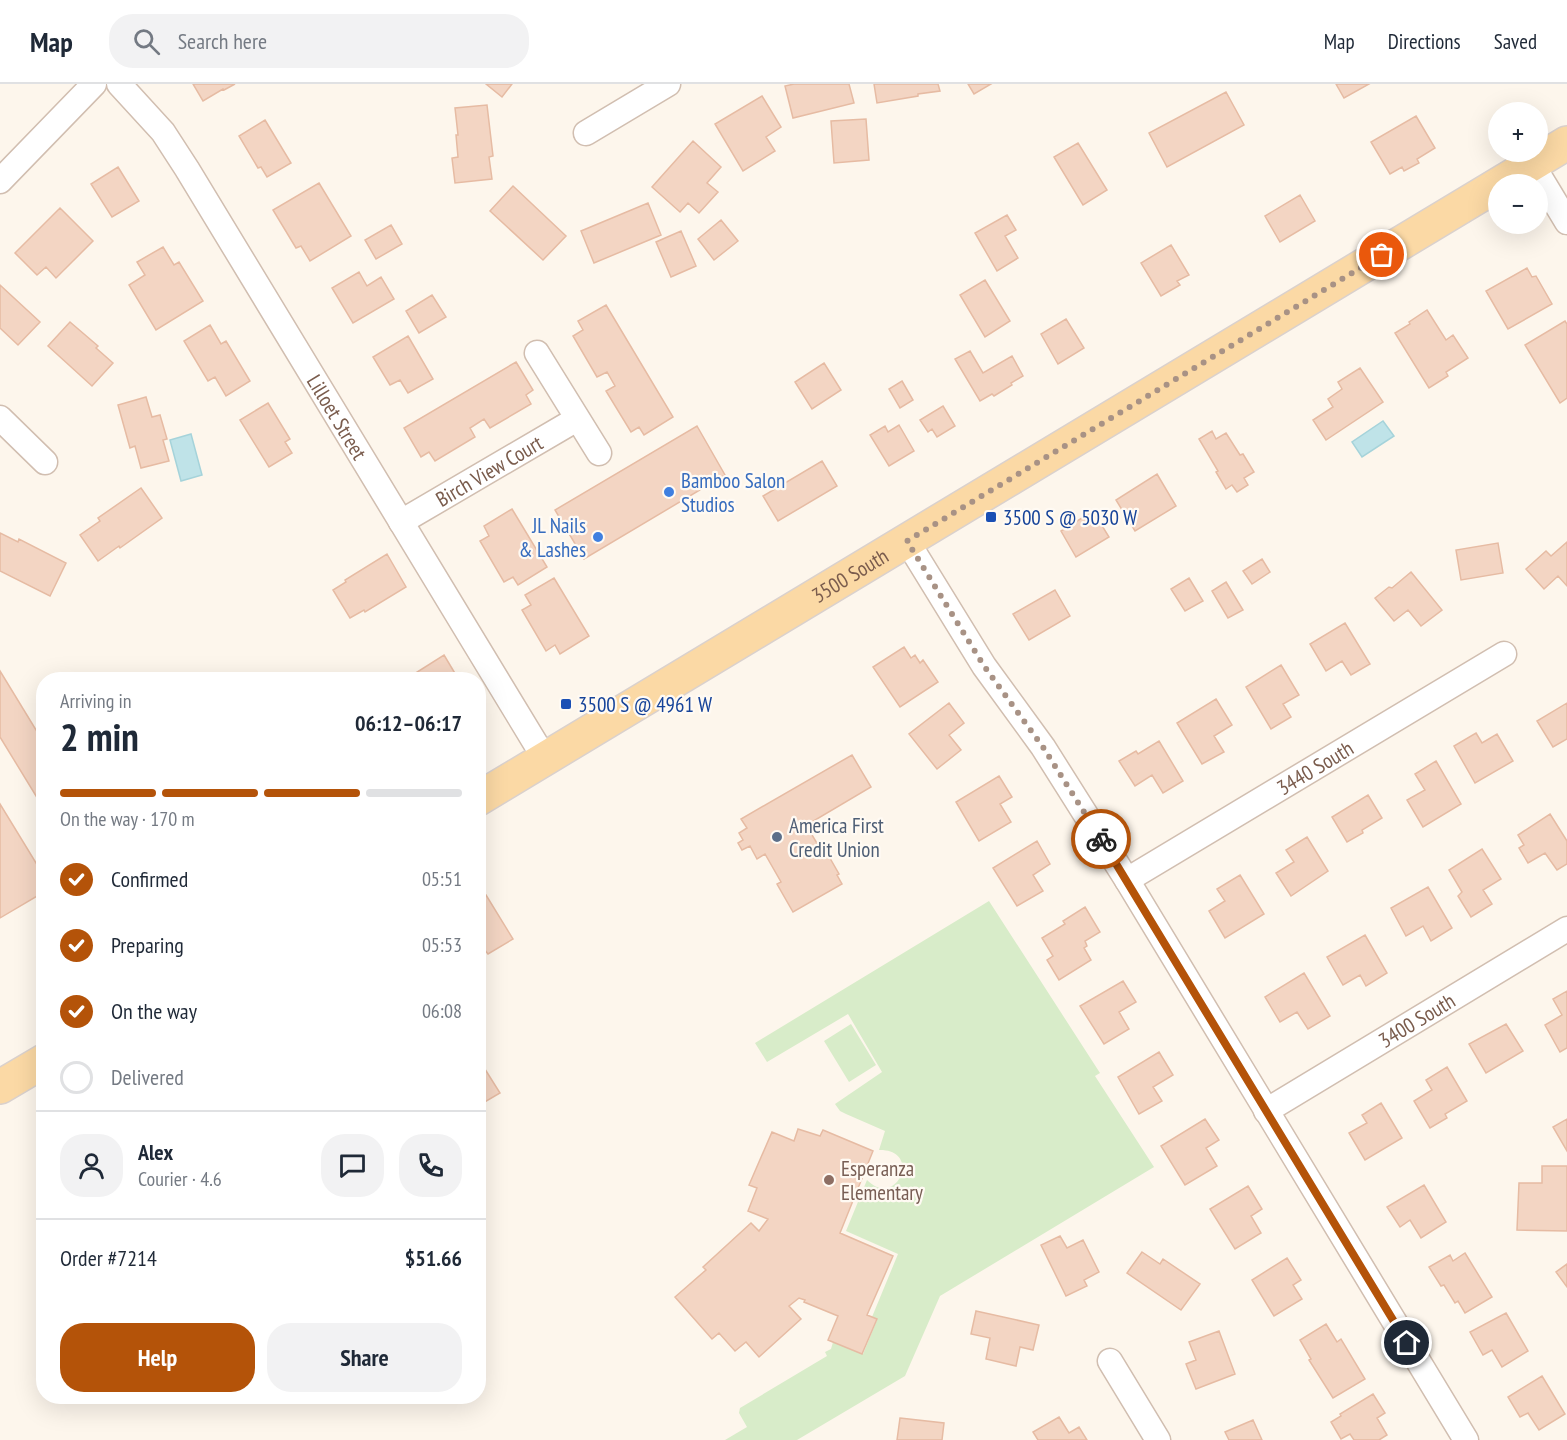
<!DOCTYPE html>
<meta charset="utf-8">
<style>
:root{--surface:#fff;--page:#f2f2f3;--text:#1f2937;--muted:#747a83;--line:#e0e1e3;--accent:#b45309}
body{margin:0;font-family:"PT Sans Narrow",sans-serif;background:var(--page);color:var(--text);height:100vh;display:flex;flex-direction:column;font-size:22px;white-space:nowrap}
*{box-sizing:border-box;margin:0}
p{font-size:20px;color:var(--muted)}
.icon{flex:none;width:33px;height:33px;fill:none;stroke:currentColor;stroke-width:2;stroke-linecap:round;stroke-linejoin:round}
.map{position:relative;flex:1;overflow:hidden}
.panel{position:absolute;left:36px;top:588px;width:450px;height:732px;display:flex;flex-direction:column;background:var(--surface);border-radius:24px;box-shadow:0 6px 24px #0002}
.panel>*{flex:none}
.buttons{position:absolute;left:1488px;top:18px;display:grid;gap:12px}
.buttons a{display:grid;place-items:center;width:60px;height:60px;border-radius:50%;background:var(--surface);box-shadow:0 6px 24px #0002;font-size:30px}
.pin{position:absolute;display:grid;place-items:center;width:51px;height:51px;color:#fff;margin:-26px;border:3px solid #fff;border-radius:50%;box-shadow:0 2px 6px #0007}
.courier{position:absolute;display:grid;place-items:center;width:60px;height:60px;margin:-30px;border:4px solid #b45309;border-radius:50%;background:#fff;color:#222;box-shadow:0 2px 8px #0007}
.overview em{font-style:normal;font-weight:700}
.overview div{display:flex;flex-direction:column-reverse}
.overview{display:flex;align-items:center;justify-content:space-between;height:102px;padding:0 24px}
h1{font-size:39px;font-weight:700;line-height:45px}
.bar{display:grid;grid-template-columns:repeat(4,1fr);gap:9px 6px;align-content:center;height:72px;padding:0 24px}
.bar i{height:8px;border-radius:4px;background:var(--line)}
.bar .selected{background:var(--accent)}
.bar p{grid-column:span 4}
.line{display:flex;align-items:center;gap:15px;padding:0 24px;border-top:2px solid var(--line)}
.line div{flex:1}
.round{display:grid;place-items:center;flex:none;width:63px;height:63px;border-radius:24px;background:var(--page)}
ol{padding:0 24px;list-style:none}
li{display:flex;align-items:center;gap:18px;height:66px}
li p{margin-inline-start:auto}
li .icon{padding:6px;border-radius:50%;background:var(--accent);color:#fff;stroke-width:4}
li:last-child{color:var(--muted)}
li i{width:33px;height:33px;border:3px solid var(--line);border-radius:50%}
.cta{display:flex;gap:12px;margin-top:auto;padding:12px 24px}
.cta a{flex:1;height:69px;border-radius:24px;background:var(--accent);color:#fff;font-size:24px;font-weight:700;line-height:69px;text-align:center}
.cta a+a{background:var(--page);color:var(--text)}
header{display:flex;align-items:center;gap:36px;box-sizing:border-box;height:84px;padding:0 30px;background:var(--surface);border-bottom:2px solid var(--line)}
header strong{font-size:28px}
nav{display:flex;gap:33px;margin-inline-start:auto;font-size:21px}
.search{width:420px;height:54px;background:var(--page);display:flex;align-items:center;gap:15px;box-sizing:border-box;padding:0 21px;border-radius:24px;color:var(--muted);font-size:22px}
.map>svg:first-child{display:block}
.green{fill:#d8ecc9}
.water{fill:#bfe3e8;stroke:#a5d3da;stroke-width:1.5}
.building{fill:#f3d5c3;stroke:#e6bba3;stroke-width:1.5}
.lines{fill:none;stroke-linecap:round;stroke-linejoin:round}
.street-casing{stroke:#d1beb0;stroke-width:27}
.primary-casing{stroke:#dad1cd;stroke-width:36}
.street{stroke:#fff;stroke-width:24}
.primary{stroke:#fbd9a5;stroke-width:33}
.done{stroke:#a89285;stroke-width:6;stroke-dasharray:0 10.8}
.route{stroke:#b45309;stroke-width:8}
.shop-dot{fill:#3f7fe0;stroke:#fffaf3;stroke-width:2}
.transit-dot{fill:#1a4fb4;stroke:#fffaf3;stroke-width:2}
.service-dot{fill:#5c6f8a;stroke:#fffaf3;stroke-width:2}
.education-dot{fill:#8d6e63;stroke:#fffaf3;stroke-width:2}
.labels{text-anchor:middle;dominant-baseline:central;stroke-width:4.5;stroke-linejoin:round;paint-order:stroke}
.street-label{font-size:21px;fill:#7a5c4d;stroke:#fffaf3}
.shop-label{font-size:21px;fill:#366cbe;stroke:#fffaf3;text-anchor:start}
.transit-label{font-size:21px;fill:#164399;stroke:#fffaf3;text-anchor:start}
.service-label{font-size:21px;fill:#4e5e75;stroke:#fffaf3;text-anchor:start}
.education-label{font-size:21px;fill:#785e54;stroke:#fffaf3;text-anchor:start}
</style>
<header>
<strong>Map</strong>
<div class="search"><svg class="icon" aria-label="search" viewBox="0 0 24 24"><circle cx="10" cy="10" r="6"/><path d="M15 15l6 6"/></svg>Search here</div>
<nav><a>Map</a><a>Directions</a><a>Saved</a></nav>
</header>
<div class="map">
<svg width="1567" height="1356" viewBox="0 0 1567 1356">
<rect width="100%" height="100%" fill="#fdf6ec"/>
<path class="green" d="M989,817l111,172 -5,3 59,91 -214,129 -35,80 -108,64h-72l22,-13 -8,-14 1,-5 87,-52 -2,-4 6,-3 2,-7 30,12 14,-34 -5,-3 26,-63 -52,-23 21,-51c30,30 56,-31 12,-30l6,-19 -39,-17 -6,-3 -5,-7 47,-32 -34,-58 -81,48 -12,-19z
M851,940l25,41 -27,17 -25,-41z"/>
<path class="water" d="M1383,337l11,15 -32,21 -10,-15z
M191,350l11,41 -21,6 -11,-41z"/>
<path class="building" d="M193,0h42l-11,6 -1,-1 -20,12z
M486,0h26l-10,13z
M794,0h55l5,19 -61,15 -8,-32z
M874,0h64l2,7 -22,3v2l-41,7z
M968,0h23l-17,10z
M1336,0h33l-25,14z
M1226,8l18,33 -77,42 -18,-34z
M762,12l19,31 -15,10 9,14 -32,20 -28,-47z
M487,21l6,51 -4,1 3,22 -37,4 -3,-25 6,-1 -2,-22h2l-3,-27z
M1416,32l19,32 -18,11 2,4 -15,8 -2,-4 -12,7 -19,-32z
M866,35l3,41 -35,3 -3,-42z
M265,36l26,43 -24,14 -6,-10 -3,1 -19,-32z
M693,57l28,26 -14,16 11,9 -19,21 -11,-10 -8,9 -28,-25z
M1078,59l29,47 -24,15 -29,-48z
M118,83l21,34 -27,16 -21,-33z
M319,99l32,53 -41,25 -9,-15 -5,2 -23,-38z
M513,102l53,50 -23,24 -53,-49z
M1300,111l15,26 -35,21 -15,-26z
M648,119l13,32 -67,28 -13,-32z
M60,124l33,33 -37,37 -10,-11 -9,8 -22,-22z
M1007,131l9,15 -11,6 13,22 -21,13 -22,-38z
M721,136l17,21 -24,19 -16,-21z
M391,141l11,19 -26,15 -11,-19z
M681,147l15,35 -25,11 -15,-35z
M1171,161l18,30 -12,6 3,4 -19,11 -20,-33z
M163,163l11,18 5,-3 24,39 -47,29 -27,-45 16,-10 -8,-13z
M1527,184l5,9 4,-1 16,28 -44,25 -22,-38z
M359,188l8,14 14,-9 13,22 -41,24 -21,-35z
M985,196l25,41 -25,16 -25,-42z
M0,201l40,37 -22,23 -18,-17z
M432,211l14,22 -27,16 -13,-22z
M606,221l67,112 -29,18 -5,-8 -8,5 -25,-41 9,-5 -8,-14 -10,5 -24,-41 10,-6 -5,-9z
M1427,226l19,30 7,-5 15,23 -22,14 2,4 -19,12 -34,-55 15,-9 -1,-2z
M1066,235l18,29 -26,16 -17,-30z
M1565,237l2,3v74l-7,5 -35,-58z
M70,238l28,24 -2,2 17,15 -21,23 -44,-40z
M210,241l11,19 5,-3 24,40 -24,15 -11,-19 -7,4 -24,-40z
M408,252l25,43 -25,14 -8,-13 -10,5 -17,-28z
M970,267l13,22 29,-17 11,20 -12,7 1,2 -18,11 -2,-2 -12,7 -25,-42z
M516,278l17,28 -7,5 5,9 -41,24 -6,-9 -14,9 5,9 -40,24 -6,-9 -8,5 -17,-29z
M824,279l17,27 -29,19 -17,-27z
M1360,284l23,34 -57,38 -13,-20 20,-13 -5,-8 14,-10 -4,-7z
M902,297l11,19 -13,8 -11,-19z
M146,313l6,20 8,-2 7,24 -4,1 6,21 -28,7 -6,-22 -5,2 -12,-43z
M268,319l22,36 -5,3 7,11 -23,14 -29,-47z
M943,322l12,20 -18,11 -5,-8 -4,3 -8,-12z
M899,341l15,26 -25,15 -19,-31 15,-9 3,6z
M697,342l28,49 -141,84 -29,-49z
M1212,347l4,8 10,-6 14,22 3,-1 11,18 -10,6 4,7 -11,7 -5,-7 -6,4 -10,-17 2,-1 -19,-32z
M822,377l15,25 -59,35 -15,-25z
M1157,390l19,32 -41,25 -19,-31z
M141,404l21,30 -42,30 -1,-2 -21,15 -18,-26 20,-14 -2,-3z
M512,425l35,58 -29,18 -5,-8 -9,5 -24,-41 9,-5 -5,-10z
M1093,427l16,26 -33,20 -15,-26z
M0,449l18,9 1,-3 47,24 -16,33 -50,-25z
M1567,458v44l-9,-10 -14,13 -18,-20 20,-18 5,5z
M1498,459l5,30 -42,7 -5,-30z
M387,470l19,33 -41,25 -1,-2 -14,8 -17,-28 13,-8 -1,-2z
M1262,475l8,13 -18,12 -9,-13z
M1411,488l31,38 -21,16 -13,-16 -14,11 -19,-23 14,-11 3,1z
M554,494l35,58 -29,18 -5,-9 -9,6 -24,-41 9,-5 -6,-10z
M1189,494l14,23 -18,10 -14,-22z
M1226,498l17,28 -15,8 -16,-27z
M1055,506l15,26 -41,24 -16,-26z
M1345,539l25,41 -19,11 -9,-14 -16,10 -16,-27z
M904,563l7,11 4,-3 5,8 3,-3 15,22 -38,25 -27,-40z
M444,571l12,20 -8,5h-30l-4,-6z
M1281,581l18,30 -16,9 8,13 -20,12 -25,-42z
M0,587l44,72v66l-44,-72z
M1216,615l16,26 -18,11 10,16 -22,12 -25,-41z
M949,619l15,20 -15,12 12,15 -24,19 -28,-35z
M1567,619v36l-14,8 -16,-26z
M1476,649l6,10 15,-9 16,27 -38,22 -21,-37z
M1159,657l24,40 -20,12 -11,-18 -17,11 -16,-25 17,-10 2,3z
M852,671l19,32 -61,36 3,5 -4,2 15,25 3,-2 12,21 -2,1 5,9 -49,28 -16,-28 4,-2 -16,-28 -8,5 -7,-13 -8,4 -4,-7 5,-3 -4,-7 8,-5 -6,-9z
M1436,677l25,43 -38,23 -16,-27 18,-10 -10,-16z
M999,692l13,21 -12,7 11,18 -32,19 -23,-39z
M1368,711l14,23 -20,12 1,3 -16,9 -15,-25z
M0,720l44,72v16l-44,26z
M1550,730l17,27v23l-10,6 -12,-17 -17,10 -9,-15 5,-3 -6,-10z
M1307,753l21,34 -37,25 -15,-23 18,-11 -8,-12z
M1037,757l13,23 -17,11 10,16 -26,15 -24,-38z
M1482,765l19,30 -18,11 9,14 -21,13 -13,-21 4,-4 -13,-22z
M1240,791l24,39 -39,24 -16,-27 16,-10 -8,-12z
M1428,803l24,41 -21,13 -8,-15 -17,10 -15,-28z
M486,811l27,44 -25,15 -4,-5 -6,3v-52z
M1085,823l15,25 -15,9 2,5 -3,2 7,12 -32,20 -12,-20 6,-4 -11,-18 23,-14 -2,-3z
M1365,851l22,38 -21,13 -6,-11 -17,10 -16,-28z
M1304,889l26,43 -22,13 -11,-17 -17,10 -15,-25z
M1123,897l13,21 -17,10 10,17 -25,15 -24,-38z
M1567,907v57l-7,4 -15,-27 17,-10 -9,-16z
M1506,940l17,27 -37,22 -17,-29z
M1159,968l14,23 -20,12 9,14 -23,13 -21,-37z
M478,974l22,35 -22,13z
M1447,983l20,34 -22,13 2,4 -17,10 -16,-27 18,-11 -6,-10z
M1381,1019l21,35 -37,22 -16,-27 18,-10 -5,-8z
M1205,1035l14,21 -13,8 11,18 -32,19 -24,-39z
M1567,1035v32l-14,-24z
M798,1045l22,7 3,-6 50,21 -33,82 53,23 -26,59 10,4 -15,35 -34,-14 10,-24 -34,-14 1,-2 -6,-2 -10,8 12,13 -42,38 -13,-15 -11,9 -16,-18 -7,6 -37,-42 31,-27 -3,-3 48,-44 8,8 9,-12 -20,-8 9,-23 -8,-3 23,-53 22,9z
M1542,1082h25v65l-50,-1 2,-47h23z
M1424,1101l22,37 -25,16 -11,-18 -10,7 -13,-20z
M1248,1102l14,23 -11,7 10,17 -26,16 -25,-40z
M1060,1152l7,12 16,-8 16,32 -15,8 3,6 -21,10 -25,-51z
M1142,1168l18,12 3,-5 37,25 -19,26 -54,-37z
M1465,1169l27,44 -27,16 -7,-12 -3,2 -11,-18 -3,1 -12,-19 21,-12 3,6z
M1287,1174l14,22 -8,5 9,14 -28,17 -22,-36z
M1567,1180v23l-11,-15z
M976,1227l63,14 -6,25 -13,-3 -4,19 -30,-7 4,-21 -19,-4z
M1506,1229l22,38 -26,16 -10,-17 -9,5 -13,-23z
M1326,1240l11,18 4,-3 24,40 -32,19 -24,-38 2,-1 -11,-19z
M1219,1247l16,43 -39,15 -10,-25 10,-4 -7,-18z
M1542,1292l23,38 -26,16 -11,-17 -8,4 -12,-20z
M1373,1310l12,19 -8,5 10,17 -8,5h-25l-4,-6 -9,5 -10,-17 10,-6 -1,-2z
M1059,1333l10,16 10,-6 8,13h-49l-5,-8z
M900,1334l44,5 -2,17h-45z
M1253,1336l9,20h-33l-4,-8z"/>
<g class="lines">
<g class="street-casing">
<g id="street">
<path id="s1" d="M119,0l44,48 24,37 358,590"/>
<path d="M586,49l82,-49"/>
<path d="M1532,80l35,58"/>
<path d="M0,97l94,-97"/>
<path d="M537,269l62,100"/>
<path d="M0,334l45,44"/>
<path id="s2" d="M401,438l176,-103"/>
<path d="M907,457l77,125 59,81 84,133 339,560"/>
<path id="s3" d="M1127,796l377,-226"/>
<path id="s4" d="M1266,1027l301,-182"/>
<path d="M1110,1277l48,79"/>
</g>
</g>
<g class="primary-casing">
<g id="primary">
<path id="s5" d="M478,715l1089,-656"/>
<path d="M0,1003l44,-26"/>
</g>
</g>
<use href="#street" class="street"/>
<use href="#primary" class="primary"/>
</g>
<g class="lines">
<path class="done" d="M1101,755l-58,-92 -59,-81 -77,-125 475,-286"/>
<path class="route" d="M1101,755l306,504"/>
</g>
<g class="shop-dot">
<circle cx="669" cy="408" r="6"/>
<circle cx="598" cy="453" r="6"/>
</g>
<g class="transit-dot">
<rect x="985" y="427" width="12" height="12" rx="3"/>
<rect x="560" y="614" width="12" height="12" rx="3"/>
</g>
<circle class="service-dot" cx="777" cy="753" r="6"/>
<circle class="education-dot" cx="829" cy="1096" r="6"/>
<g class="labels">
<g class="street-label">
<text stroke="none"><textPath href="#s1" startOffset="399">Lilloet Street</textPath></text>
<text stroke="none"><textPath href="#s2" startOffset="102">Birch View Court</textPath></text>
<text stroke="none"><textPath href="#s5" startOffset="434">3500 South</textPath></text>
<text stroke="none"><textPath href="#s3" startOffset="219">3440 South</textPath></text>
<text stroke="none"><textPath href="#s4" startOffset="176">3400 South</textPath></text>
</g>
<g class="shop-label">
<text x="681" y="396">Bamboo Salon<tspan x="681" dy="24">Studios</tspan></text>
<text x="586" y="441" text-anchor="end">JL Nails<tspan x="586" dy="24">&amp; Lashes</tspan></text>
</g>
<g class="transit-label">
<text x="1003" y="433">3500 S @ 5030 W</text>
<text x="578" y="620">3500 S @ 4961 W</text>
</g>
<g class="service-label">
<text x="789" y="741">America First<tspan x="789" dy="24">Credit Union</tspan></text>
</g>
<g class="education-label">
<text x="841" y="1084">Esperanza<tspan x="841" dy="24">Elementary</tspan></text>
</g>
</g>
</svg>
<div class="buttons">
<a>+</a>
<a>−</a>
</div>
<div class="pin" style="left:1382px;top:171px;background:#ea580c"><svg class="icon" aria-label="bag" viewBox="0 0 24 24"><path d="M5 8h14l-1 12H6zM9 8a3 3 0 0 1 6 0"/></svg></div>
<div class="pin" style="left:1407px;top:1259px;background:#1f2937"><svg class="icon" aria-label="home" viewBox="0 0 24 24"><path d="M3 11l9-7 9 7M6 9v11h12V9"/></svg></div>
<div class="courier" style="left:1101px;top:755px"><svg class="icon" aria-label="bike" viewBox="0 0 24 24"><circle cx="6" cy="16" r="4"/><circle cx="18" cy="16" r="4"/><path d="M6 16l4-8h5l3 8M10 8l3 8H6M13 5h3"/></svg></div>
<section class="panel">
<div class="overview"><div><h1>2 min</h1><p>Arriving in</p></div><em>06:12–06:17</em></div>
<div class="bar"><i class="selected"></i><i class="selected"></i><i class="selected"></i><i></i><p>On the way · 170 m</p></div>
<ol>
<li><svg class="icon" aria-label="check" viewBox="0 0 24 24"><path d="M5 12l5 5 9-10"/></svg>Confirmed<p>05:51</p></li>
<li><svg class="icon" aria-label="check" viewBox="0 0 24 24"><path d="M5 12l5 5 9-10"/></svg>Preparing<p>05:53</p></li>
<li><svg class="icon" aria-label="check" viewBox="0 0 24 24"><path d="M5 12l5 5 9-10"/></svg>On the way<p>06:08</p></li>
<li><i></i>Delivered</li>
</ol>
<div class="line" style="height:108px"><a class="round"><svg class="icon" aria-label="person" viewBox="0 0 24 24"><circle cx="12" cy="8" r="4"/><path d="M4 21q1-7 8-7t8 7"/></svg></a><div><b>Alex</b><p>Courier · 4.6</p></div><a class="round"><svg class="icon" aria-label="chat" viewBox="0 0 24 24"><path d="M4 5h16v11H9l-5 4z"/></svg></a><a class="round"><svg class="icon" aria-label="phone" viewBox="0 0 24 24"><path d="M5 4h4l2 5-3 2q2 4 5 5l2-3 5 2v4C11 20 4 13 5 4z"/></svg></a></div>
<div class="line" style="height:78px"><div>Order #7214</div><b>$51.66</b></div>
<div class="cta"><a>Help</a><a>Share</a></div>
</section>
</div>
